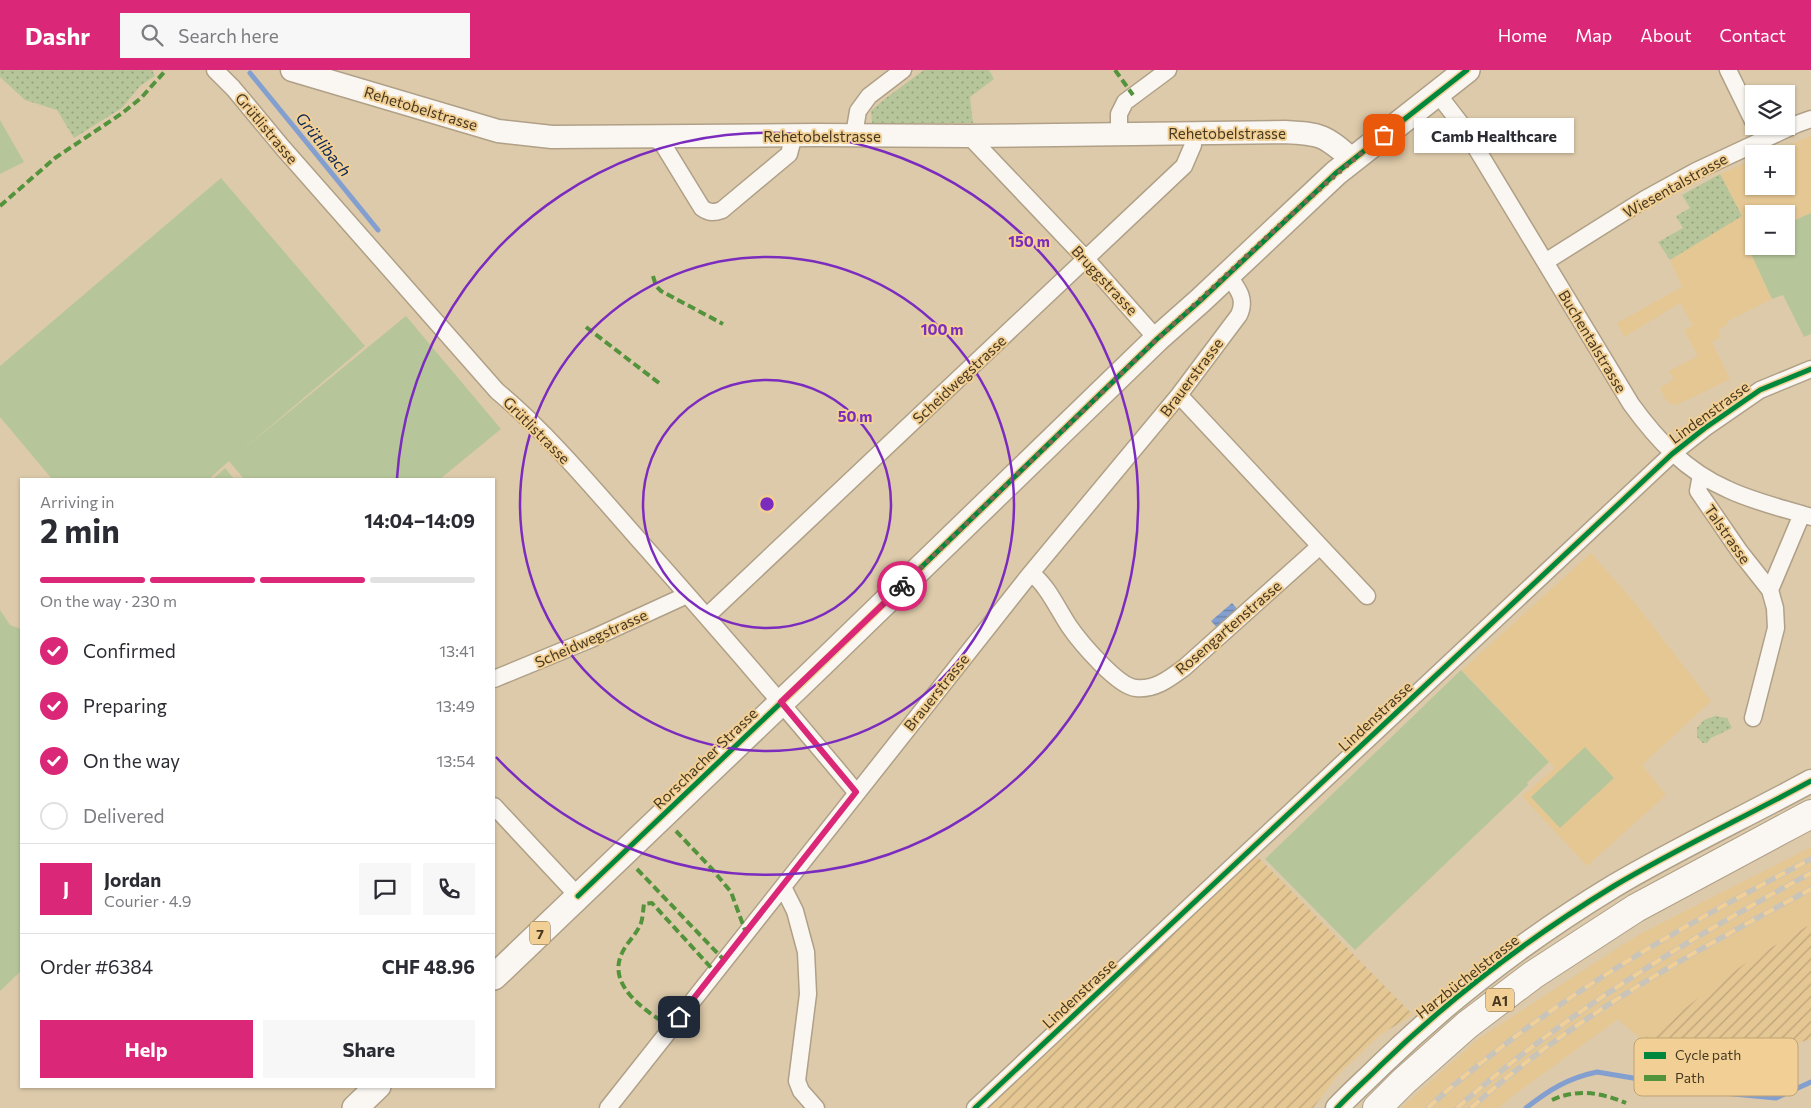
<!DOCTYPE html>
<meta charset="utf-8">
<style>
:root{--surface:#fff;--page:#f7f7f7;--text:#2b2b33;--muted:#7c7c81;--line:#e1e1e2;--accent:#db2777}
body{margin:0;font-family:Commissioner,sans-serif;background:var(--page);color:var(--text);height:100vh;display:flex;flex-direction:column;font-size:19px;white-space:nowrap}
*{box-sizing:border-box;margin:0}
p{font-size:16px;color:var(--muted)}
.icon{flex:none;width:28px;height:28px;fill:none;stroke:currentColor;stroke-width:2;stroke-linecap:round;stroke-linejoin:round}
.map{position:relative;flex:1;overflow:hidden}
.panel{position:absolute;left:20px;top:408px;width:475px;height:610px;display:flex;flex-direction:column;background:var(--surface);border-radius:0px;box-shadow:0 1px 4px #0004}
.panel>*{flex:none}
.buttons{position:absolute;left:1745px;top:15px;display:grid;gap:10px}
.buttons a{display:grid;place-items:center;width:50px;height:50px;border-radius:0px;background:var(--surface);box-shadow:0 1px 4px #0004;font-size:25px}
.pin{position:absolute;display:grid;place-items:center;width:42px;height:42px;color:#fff;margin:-21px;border-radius:10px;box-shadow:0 2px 8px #0006}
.courier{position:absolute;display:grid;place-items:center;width:50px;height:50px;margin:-25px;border:4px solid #db2777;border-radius:50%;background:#fff;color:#222;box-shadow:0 1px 6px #0007}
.bubble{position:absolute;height:35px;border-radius:0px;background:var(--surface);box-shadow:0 1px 4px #0004;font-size:16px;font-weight:700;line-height:35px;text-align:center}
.headline em{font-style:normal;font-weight:700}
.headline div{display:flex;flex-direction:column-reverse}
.headline{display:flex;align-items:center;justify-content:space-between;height:85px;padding:0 20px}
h1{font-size:32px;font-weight:700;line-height:38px}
.bar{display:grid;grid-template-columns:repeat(4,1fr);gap:8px 5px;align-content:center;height:60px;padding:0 20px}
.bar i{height:6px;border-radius:4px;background:var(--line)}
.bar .active{background:var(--accent)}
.bar p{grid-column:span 4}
.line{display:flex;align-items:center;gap:12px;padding:0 20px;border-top:1px solid var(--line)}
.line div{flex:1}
.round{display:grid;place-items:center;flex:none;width:52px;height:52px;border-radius:0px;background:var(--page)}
ol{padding:0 20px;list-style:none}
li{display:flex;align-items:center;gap:15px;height:55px}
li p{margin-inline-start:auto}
li .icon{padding:5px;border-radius:50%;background:var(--accent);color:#fff;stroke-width:4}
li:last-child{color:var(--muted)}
li i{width:28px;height:28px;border:2px solid var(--line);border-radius:50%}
.primary-button{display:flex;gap:10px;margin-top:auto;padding:10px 20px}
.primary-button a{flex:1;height:58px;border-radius:0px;background:var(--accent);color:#fff;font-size:20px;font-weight:700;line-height:58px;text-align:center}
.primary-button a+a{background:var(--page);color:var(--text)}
header{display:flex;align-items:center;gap:30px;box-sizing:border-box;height:70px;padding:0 25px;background:var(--accent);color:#fff}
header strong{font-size:24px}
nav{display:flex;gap:28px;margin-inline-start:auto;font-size:18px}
.search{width:350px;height:45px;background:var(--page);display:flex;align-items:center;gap:12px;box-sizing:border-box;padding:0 18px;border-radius:0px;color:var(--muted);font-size:19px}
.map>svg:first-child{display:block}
.built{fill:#e5c794}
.industrial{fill:url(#industrial-furrows)}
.grass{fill:url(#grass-dots)}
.garden{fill:#b6c69a}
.water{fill:url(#water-rules)}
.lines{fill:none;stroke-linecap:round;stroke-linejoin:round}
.stream{stroke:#839fd0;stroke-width:5}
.street-casing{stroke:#afa087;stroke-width:19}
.secondary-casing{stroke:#afa087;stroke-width:25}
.primary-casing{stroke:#afa087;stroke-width:28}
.highway-casing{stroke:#afa087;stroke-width:30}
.street{stroke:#faf7f2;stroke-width:16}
.secondary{stroke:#faf7f2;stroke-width:22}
.primary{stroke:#faf7f2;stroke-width:25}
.highway{stroke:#faf7f2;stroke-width:28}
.rail-casing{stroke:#c9c4ba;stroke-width:5.5}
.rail{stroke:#f2d095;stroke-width:4;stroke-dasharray:11;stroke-linecap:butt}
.quiet{stroke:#53933c;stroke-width:4;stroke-dasharray:8 4;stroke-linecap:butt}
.cycleway-casing{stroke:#f2d095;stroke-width:8}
.cycleway{stroke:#00873e;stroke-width:5}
.done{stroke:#7c6c51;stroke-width:5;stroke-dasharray:0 9}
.route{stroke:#db2777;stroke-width:6}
.ring{fill:none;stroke:#7b2cbf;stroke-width:2.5}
.labels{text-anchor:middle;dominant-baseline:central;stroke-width:4;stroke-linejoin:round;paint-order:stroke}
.shield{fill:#f2d095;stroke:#7a6644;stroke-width:1}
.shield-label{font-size:14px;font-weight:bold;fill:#473921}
.street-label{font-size:15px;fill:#473921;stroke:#f2d095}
.water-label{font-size:16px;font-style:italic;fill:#072559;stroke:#f2d095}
.key{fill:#f2d095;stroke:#bfa372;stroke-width:1}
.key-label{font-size:14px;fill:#473921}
.centre{fill:#7b2cbf;stroke:#f2d095;stroke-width:2.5}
.ring-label{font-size:15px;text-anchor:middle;font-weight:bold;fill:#7b2cbf;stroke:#f2d095;stroke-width:4;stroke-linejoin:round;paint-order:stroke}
</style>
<header>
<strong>Dashr</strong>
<div class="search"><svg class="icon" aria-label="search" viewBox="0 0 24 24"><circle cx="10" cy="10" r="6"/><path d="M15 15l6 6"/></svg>Search here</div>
<nav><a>Home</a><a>Map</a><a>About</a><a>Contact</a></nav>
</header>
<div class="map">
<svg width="1811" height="1038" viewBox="0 0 1811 1038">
<defs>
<pattern id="industrial-furrows" width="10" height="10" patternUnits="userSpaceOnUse" patternTransform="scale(1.25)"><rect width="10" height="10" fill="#e5c794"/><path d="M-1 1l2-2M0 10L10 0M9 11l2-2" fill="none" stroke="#bba378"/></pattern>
<pattern id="grass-dots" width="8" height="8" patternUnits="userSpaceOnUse" patternTransform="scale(1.25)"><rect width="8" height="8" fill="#b6c69a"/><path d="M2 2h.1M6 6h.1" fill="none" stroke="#96a27d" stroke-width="1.8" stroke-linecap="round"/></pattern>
<pattern id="water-rules" width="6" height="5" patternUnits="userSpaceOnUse" patternTransform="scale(1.25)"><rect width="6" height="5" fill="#839fd0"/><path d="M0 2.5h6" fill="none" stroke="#6d83a8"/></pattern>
</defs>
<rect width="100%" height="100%" fill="#ddcaaa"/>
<path class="built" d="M1811,66v77l-25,11v-10h-32v25l-8,4 26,56 -44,22v3l-10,6 3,7 -9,5 18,37 -47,23 -8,3 -6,-2 -4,-4 -5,-11 14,-9 -5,-8 29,-15 -14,-26 9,-5 -13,-22 -56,34 -7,-14 65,-36 -12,-27 72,-44 -22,-42 34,-15v27h32v-32h-19z
M1591,483l43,49 77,99 -69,64 24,30 -79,71 -65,-70 33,-28 -93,-98z
M1811,777v77l-64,38 -105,78 -24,-21 -107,78 -12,11h-98l77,-69 160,-104z"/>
<path class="industrial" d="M1256,785l157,160 -33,20 -42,40 -25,33h-325z
M1811,854v115l-87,26 -82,-25 105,-78z"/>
<path class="grass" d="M0,0h152l3,6 -15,10 -18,22 -48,30 -17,-28 -32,-10 -25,-23z
M924,0h65l5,9 -24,18 3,26h-101l-1,-12 15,-13z
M1720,104l22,42 -72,44 -12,-18 25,-14 -7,-12 14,-8 -8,-13z
M1715,646l12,2 5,10 -21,10 -4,5h-4l-6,-6v-9l7,-8z"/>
<path class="garden" d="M0,50l24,42 -24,12z
M221,108l144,168 -125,106 166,-136 95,113 -61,50h-196l-15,-18 -20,18h-157l-52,-62v-51z
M1811,143v121l-7,3 -21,-42 -11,4 -26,-56 8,-4v7h32v-22z
M225,398l9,11h-21z
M0,540l10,15 11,4v342l-21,20z
M1461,600l88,92 -22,21 1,2 -173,165 -90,-91z
M1585,677l29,31 -54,50 -29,-31z"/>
<path class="water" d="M1232,533l7,8 -20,19 -8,-9z"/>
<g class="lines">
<path class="stream" d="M250,3l128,157
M1526,1038c23,-18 42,-30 71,-36l126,21 53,5 35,-16"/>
<g class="street-casing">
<path id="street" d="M215,0l18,18 50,60 214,243c55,46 101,103 149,157 71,80 141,161 210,244
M1728,0l26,53
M1437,23l27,35 167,276c26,36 55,67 96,85 27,13 56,19 84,28
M1119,64v-20l6,-12 43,-32
M854,65l4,-24 11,-15 34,-26
M969,66l117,123 71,80
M654,67l10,9 38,62c7,5 12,5 20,2l67,-56 5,-19
M1545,192l100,-63 51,-28 101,-47 14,-5
M1701,405l-3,16 42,61 30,38 32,-76
M1320,476l47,50
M1031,503c17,13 26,35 38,53 11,16 49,61 67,62 20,2 34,-10 49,-21l135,-121 -141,-151
M707,546l477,-450 9,-21v-12
M494,609l97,-40 96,-44
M1753,648l23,-90 -1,-20 -5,-18
M494,736l84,90
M783,817l12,24 11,41 2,42 -11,87 4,10 15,17
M608,1038l423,-535 148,-178 60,-80c8,-17 -2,-27 -12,-41
M975,1038l697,-654 33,-26 55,-38 51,-21"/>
</g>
<g class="secondary-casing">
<path id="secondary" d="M292,0l206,61 54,6 264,-2 153,1 316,-4c37,2 39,3 68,28
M1337,1038c14,-15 29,-28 43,-42 71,-69 150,-129 234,-180 64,-38 131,-69 197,-105"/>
</g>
<g class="primary-casing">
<path id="primary" d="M494,907l314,-300 349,-338 44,-39 135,-127 131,-103
M355,1038l23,-22"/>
</g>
<g class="highway-casing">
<path id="highway" d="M1377,1038l27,-27 63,-56 66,-50 103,-67 175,-94"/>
</g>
<use href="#street" class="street"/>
<use href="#secondary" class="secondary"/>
<use href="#primary" class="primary"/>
<use href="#highway" class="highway"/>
<g class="rail-casing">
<path id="rail" d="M1428,1038c27,-26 58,-49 88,-72 93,-69 193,-124 295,-177
M1457,1038c107,-94 229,-168 354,-235
M1471,1038c100,-90 222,-156 340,-219"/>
</g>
<use href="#rail" class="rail"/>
<path class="quiet" d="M1115,0l18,25
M0,136l55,-48 66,-44 20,-16 25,-28
M653,206l3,10 5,5 62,33
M586,257l73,56
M676,761l36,38 19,23 15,41
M637,799l87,91
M671,957c-24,-15 -65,-41 -49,-74 5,-11 15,-19 19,-30 2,-6 2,-13 3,-19l8,-1 63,69
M1552,1030c25,-12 50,-7 74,3"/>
<g class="cycleway-casing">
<path id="cycleway" d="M578,826l230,-219 349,-338 44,-39 135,-127 131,-103
M975,1038l697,-654 33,-26 55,-38 51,-21
M1337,1038c14,-15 29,-28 43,-42 71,-69 150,-129 234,-180 64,-38 131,-69 197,-105"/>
</g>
<use href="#cycleway" class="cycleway"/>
</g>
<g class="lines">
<path class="done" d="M902,516l255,-247c76,-68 147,-141 227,-204"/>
<path class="route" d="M679,947l177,-225 -75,-90 121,-116"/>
</g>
<g class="ring">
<circle cx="767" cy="434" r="124"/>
<circle cx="767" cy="434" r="247"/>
<path d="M397 408A371 371 0 1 1 496 687"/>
</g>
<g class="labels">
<g class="shield">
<rect x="530" y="851.5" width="20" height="23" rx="4"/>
<rect x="1486" y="918.5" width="28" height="23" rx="4"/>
</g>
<g class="shield-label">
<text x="540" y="863">7</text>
<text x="1500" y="930">A1</text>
</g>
<g class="street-label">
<text transform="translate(421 38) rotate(17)">Rehetobelstrasse</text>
<text transform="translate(267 58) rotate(50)">Grütlistrasse</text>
<text x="1227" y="63">Rehetobelstrasse</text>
<text x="822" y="66">Rehetobelstrasse</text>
<text transform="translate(1675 115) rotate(-29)">Wiesentalstrasse</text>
<text transform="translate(1105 210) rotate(47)">Bruggstrasse</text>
<text transform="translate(1593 271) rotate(59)">Buchentalstrasse</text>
<text transform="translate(1191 307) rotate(-53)">Brauerstrasse</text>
<text transform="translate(959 309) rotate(-43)">Scheidwegstrasse</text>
<text transform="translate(1709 342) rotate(-36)">Lindenstrasse</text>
<text transform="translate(537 360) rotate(45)">Grütlistrasse</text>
<text transform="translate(1728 464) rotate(55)">Talstrasse</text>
<text transform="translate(1228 557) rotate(-41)">Rosengartenstrasse</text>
<text transform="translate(591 568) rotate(-24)">Scheidwegstrasse</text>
<text transform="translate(936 622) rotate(-51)">Brauerstrasse</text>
<text transform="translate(1375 646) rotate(-43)">Lindenstrasse</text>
<text transform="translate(705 688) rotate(-44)">Rorschacher Strasse</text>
<text transform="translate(1467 906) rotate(-38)">Harzbüchelstrasse</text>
<text transform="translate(1079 923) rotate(-43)">Lindenstrasse</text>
</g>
<g class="water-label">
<text transform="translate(324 74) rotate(51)">Grütlibach</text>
</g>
</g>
<rect x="1634" y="968" width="164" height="58" rx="8" class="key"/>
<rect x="1644" y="982" width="22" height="7" fill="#00873e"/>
<rect x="1644" y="1005" width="22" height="6" fill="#53933c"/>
<g class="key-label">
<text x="1675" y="990">Cycle path</text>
<text x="1675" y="1013">Path</text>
</g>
<circle cx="767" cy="434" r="8" class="centre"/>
<g class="ring-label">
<text x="1029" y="177">150 m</text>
<text x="942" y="265">100 m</text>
<text x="855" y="352">50 m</text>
</g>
</svg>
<div class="buttons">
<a><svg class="icon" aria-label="layers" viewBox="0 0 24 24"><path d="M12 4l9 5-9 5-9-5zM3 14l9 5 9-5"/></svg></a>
<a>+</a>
<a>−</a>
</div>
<div class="pin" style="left:1384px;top:65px;background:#ea580c"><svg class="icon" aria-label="bag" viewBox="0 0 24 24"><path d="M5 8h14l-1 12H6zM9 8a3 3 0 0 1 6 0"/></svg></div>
<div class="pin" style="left:679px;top:947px;background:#1f2937"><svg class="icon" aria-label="home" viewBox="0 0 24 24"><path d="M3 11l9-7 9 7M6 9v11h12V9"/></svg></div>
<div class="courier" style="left:902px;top:516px"><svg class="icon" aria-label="bike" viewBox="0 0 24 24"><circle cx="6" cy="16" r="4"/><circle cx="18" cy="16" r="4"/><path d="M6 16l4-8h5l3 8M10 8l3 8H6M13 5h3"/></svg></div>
<div class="bubble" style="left:1414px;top:48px;width:160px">Camb Healthcare</div>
<section class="panel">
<div class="headline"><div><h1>2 min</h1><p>Arriving in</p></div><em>14:04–14:09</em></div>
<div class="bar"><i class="active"></i><i class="active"></i><i class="active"></i><i></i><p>On the way · 230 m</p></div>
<ol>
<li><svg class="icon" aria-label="check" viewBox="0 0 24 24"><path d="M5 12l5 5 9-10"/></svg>Confirmed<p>13:41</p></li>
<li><svg class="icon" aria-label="check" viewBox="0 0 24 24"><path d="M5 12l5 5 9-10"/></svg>Preparing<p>13:49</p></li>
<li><svg class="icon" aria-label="check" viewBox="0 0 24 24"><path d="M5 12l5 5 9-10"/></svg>On the way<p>13:54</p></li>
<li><i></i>Delivered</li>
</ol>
<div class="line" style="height:90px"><b class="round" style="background:var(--accent);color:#fff">J</b><div><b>Jordan</b><p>Courier · 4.9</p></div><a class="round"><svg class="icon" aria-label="chat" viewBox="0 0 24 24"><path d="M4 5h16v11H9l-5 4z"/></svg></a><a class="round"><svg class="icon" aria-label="phone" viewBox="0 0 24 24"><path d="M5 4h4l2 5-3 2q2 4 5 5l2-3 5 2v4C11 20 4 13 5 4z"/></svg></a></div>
<div class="line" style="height:65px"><div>Order #6384</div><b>CHF 48.96</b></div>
<div class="primary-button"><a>Help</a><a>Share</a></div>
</section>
</div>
